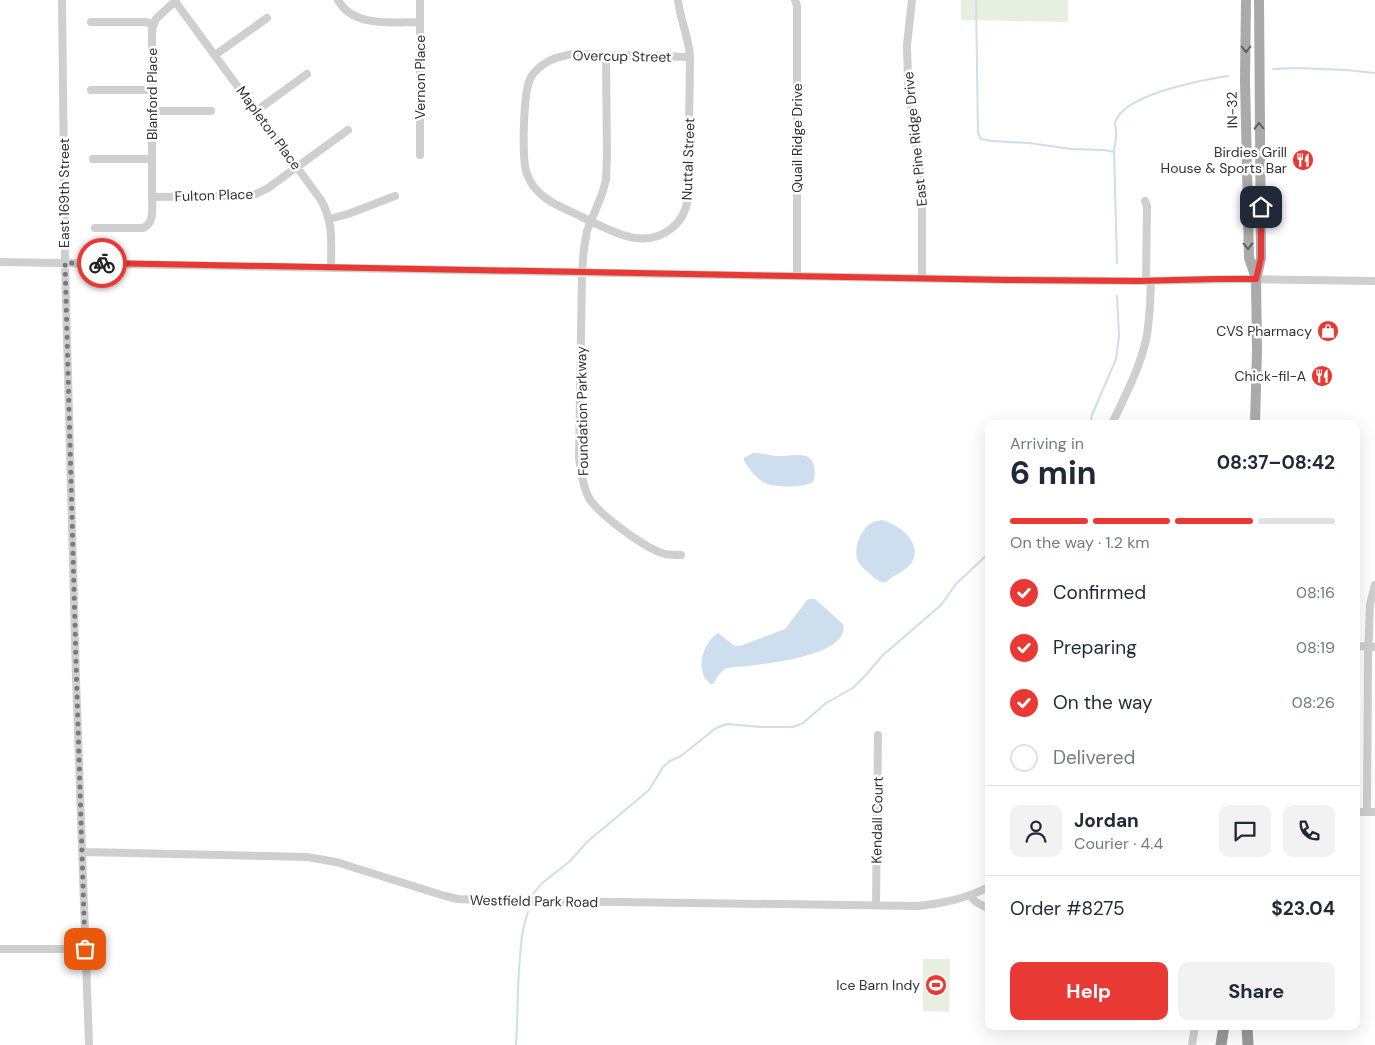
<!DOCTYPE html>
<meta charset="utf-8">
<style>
:root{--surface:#fff;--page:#f2f2f3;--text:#1f2937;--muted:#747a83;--line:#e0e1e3;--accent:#e93934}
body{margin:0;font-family:"DM Sans",sans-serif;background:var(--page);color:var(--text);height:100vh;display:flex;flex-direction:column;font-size:19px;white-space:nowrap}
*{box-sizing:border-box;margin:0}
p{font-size:16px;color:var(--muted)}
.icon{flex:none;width:28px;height:28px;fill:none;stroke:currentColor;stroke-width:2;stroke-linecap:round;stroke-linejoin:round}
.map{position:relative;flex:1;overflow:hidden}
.drawer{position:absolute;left:985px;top:420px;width:375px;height:610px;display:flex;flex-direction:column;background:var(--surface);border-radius:10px;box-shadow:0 5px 20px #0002}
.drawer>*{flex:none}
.pin{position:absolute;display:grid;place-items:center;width:42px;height:42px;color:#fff;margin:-21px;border-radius:10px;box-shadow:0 2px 8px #0006}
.courier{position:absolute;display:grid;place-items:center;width:50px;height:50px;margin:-25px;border:4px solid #e93934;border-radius:50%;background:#fff;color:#222;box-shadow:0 1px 6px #0007}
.summary em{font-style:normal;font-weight:700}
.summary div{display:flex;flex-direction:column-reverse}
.summary{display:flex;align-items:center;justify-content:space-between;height:85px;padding:0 25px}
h1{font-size:32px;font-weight:700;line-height:38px}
.bar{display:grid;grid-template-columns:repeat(4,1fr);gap:8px 5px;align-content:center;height:60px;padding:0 25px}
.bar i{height:6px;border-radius:4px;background:var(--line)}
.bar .selected{background:var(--accent)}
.bar p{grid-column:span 4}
.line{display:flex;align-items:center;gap:12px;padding:0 25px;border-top:1px solid var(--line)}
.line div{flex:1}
.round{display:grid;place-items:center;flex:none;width:52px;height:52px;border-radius:10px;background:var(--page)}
ol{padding:0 25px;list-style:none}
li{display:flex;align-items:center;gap:15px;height:55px}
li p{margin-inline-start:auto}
li .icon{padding:5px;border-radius:50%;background:var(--accent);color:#fff;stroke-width:4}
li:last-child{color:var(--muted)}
li i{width:28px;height:28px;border:2px solid var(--line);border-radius:50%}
.button{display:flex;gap:10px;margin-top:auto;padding:10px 25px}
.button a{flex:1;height:58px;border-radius:10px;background:var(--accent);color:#fff;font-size:20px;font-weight:700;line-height:58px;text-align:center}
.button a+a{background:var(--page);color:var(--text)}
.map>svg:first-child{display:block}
.green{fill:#e7efe1}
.water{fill:#cddeee}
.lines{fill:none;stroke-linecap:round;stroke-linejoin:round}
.stream{stroke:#cddeee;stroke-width:2}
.minor{stroke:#cfcfcf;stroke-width:8}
.major{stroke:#aaa;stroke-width:10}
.highway{stroke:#999;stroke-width:11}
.oneway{stroke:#626262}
.done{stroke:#7a7a7a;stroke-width:5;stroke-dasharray:0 9}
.route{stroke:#e93934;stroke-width:6}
.labels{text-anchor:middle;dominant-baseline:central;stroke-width:5;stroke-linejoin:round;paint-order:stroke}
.street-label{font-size:14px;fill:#323232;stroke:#fff}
.poi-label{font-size:14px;fill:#323232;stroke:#fff;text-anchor:end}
</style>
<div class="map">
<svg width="1375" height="1045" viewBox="0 0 1375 1045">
<rect width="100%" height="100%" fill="#fff"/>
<path class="green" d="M961,0h107v22l-107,-2z
M923,959h27l-1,53 -26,-1z"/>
<path class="water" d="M753,453c9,0 18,3 27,3 13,0 31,-6 34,10 1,6 1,11 -1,16 -9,6 -41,6 -50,0 -8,-5 -14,-13 -19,-21v-3z
M882,520c16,4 41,22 30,42 -2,4 -7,7 -11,10 -3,3 -7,3 -10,6 -4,2 -1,3 -6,4 -6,1 -10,-4 -14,-7 -4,-4 -10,-8 -13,-14 -5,-11 2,-28 10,-36 4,-3 9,-4 14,-5z
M810,599h5l28,25c8,31 -74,39 -95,42 -7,1 -16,0 -23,3 -6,4 -8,8 -11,15h-4c-2,-3 -6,-6 -7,-10 -5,-15 3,-33 15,-41l17,13h5l45,-17 22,-29z"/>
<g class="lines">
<path class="stream" d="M976,0l2,133 3,6 11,2 37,2 42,6 33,1 10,2
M1273,69l24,-1 49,2 29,3
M1117,263l-3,-113c1,-6 3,-13 2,-19 0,-4 -2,-7 0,-11 11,-26 86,-40 112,-44
M1090,424l2,-9 24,-56 3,-23 -2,-40
M533,894l8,-10 29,-23 17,-19 62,-52 14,-23 7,-6 11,-5 35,-28 11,-4 34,3h32l10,-4 23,-20 27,-15 12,-12 17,-20 59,-51 15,-21 33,-31
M516,1045c2,-29 1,-58 4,-87 1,-16 2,-30 8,-46"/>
<path class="minor" d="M62,0l3,263 11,415 13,367
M174,0l147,200c13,24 10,42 10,68
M338,0c15,28 56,22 82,22
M678,0c2,20 11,37 12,57l-2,142c-2,12 -7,22 -16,29 -29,24 -64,1 -92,-12 -16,-8 -34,-14 -45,-28 -4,-4 -7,-11 -9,-17 -4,-16 -3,-80 5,-94 10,-15 24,-20 42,-23l117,3
M795,0l2,6v270
M912,0l-5,45 1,38 14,105v90
M91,22h54l8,2
M215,55l52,-37
M606,55l1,101 -1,24 -4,14 -15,37 -3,17 -2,24 -3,186c2,13 3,26 9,38 8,17 58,53 77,58 5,1 11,1 16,1
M91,90h61
M152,111h59
M256,111l51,-37
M420,155v-155
M93,159h59
M152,197l93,-1 11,-2 12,-6 80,-58
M1145,201l2,5 -1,75
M330,219l18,-5 47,-18
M95,228h48c12,-5 9,-20 9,-31v-168l4,-10 20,-19
M0,262l1008,18 131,1 102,-2 134,2
M1112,424c13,-28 27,-54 34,-84 4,-19 4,-40 5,-59
M1356,646l19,1
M1356,812h19
M1367,812l1,-153 2,-55 5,-19
M82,852l225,5 29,5 109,34 13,3 21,1 439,6c27,-3 46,-7 71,-19
M970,896l6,6 13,7
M876,905l2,-170
M0,949h85
M1192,1045l3,-19"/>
<path class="major" d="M1246,0l-1,81 4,177 7,20
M1255,424l2,-73 -1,-72 5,-21 -2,-258"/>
<path class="highway" d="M1247,1026l1,19
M1221,1045l3,-19"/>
</g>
<defs><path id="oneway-chevron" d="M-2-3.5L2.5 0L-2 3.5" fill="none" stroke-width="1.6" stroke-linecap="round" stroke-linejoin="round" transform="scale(1.25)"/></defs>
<g class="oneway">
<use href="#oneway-chevron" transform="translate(1246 49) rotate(90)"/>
<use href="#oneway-chevron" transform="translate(1259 126) rotate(-91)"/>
<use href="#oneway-chevron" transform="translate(1248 246) rotate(89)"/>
</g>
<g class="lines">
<path class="done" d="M85,949l-9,-287 -11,-399h37"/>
<path class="route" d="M102,263l906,17 130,1 77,-2h41l5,-21v-51"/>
</g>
<defs>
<g id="restaurant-disc" transform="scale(1.125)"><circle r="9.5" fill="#e93934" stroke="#fff"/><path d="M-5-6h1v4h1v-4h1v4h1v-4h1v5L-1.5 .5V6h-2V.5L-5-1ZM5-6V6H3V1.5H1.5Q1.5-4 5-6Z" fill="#fff"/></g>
<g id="shop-disc" transform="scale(1.125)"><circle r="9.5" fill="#e93934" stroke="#fff"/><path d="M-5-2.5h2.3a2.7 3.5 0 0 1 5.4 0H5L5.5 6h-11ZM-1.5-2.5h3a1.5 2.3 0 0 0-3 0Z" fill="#fff"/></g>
<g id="stadium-disc" transform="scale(1.125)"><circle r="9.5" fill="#e93934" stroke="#fff"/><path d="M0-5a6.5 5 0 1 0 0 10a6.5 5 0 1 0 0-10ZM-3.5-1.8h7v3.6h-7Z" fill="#fff"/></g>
</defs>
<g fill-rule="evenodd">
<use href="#restaurant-disc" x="1303" y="160"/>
<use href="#shop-disc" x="1328" y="331"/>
<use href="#restaurant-disc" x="1322" y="376"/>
<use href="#stadium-disc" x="936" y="985"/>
</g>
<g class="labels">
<g class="street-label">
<text transform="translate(622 56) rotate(1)">Overcup Street</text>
<text transform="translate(420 77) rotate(-90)">Vernon Place</text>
<text transform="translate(152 94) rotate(-90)">Blanford Place</text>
<text transform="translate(1232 110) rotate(-91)">IN-32</text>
<text transform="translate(269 128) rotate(54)">Mapleton Place</text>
<text transform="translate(797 138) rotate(-90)">Quail Ridge Drive</text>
<text transform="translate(915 139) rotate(-96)">East Pine Ridge Drive</text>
<text transform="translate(688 159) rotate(-88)">Nuttal Street</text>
<text transform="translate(64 193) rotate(-90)">East 169th Street</text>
<text transform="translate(214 195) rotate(-2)">Fulton Place</text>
<text transform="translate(582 411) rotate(-91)">Foundation Parkway</text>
<text transform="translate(877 820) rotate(-89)">Kendall Court</text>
<text transform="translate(534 901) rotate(1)">Westfield Park Road</text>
</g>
<g class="poi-label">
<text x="1287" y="152">Birdies Grill<tspan x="1287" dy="16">House &amp; Sports Bar</tspan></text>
<text x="1312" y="331">CVS Pharmacy</text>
<text x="1306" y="376">Chick-fil-A</text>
<text x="920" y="985">Ice Barn Indy</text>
</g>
</g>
</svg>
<div class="pin" style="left:85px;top:949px;background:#ea580c"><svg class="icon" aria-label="bag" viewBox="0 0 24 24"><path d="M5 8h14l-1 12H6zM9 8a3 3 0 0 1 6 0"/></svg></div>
<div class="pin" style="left:1261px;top:207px;background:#1f2937"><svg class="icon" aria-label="home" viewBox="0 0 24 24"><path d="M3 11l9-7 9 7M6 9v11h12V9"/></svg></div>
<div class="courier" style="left:102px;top:263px"><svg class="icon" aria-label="bike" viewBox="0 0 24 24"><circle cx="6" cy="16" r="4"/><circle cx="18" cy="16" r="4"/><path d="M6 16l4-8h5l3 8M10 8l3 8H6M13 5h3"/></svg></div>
<section class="drawer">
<div class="summary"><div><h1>6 min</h1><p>Arriving in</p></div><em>08:37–08:42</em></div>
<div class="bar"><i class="selected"></i><i class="selected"></i><i class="selected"></i><i></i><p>On the way · 1.2 km</p></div>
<ol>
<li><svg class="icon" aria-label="check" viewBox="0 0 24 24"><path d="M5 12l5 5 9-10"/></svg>Confirmed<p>08:16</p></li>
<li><svg class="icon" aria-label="check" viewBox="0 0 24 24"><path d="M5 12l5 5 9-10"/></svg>Preparing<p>08:19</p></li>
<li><svg class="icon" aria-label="check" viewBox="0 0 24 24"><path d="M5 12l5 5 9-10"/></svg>On the way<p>08:26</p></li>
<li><i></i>Delivered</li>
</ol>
<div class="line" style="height:90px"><a class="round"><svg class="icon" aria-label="person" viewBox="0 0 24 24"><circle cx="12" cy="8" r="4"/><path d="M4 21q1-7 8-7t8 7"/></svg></a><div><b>Jordan</b><p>Courier · 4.4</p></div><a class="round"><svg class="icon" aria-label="chat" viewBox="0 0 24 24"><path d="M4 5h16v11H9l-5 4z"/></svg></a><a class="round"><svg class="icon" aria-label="phone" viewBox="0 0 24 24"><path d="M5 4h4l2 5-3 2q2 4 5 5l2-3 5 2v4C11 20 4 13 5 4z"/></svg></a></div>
<div class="line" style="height:65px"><div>Order #8275</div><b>$23.04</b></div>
<div class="button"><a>Help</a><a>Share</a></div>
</section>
</div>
